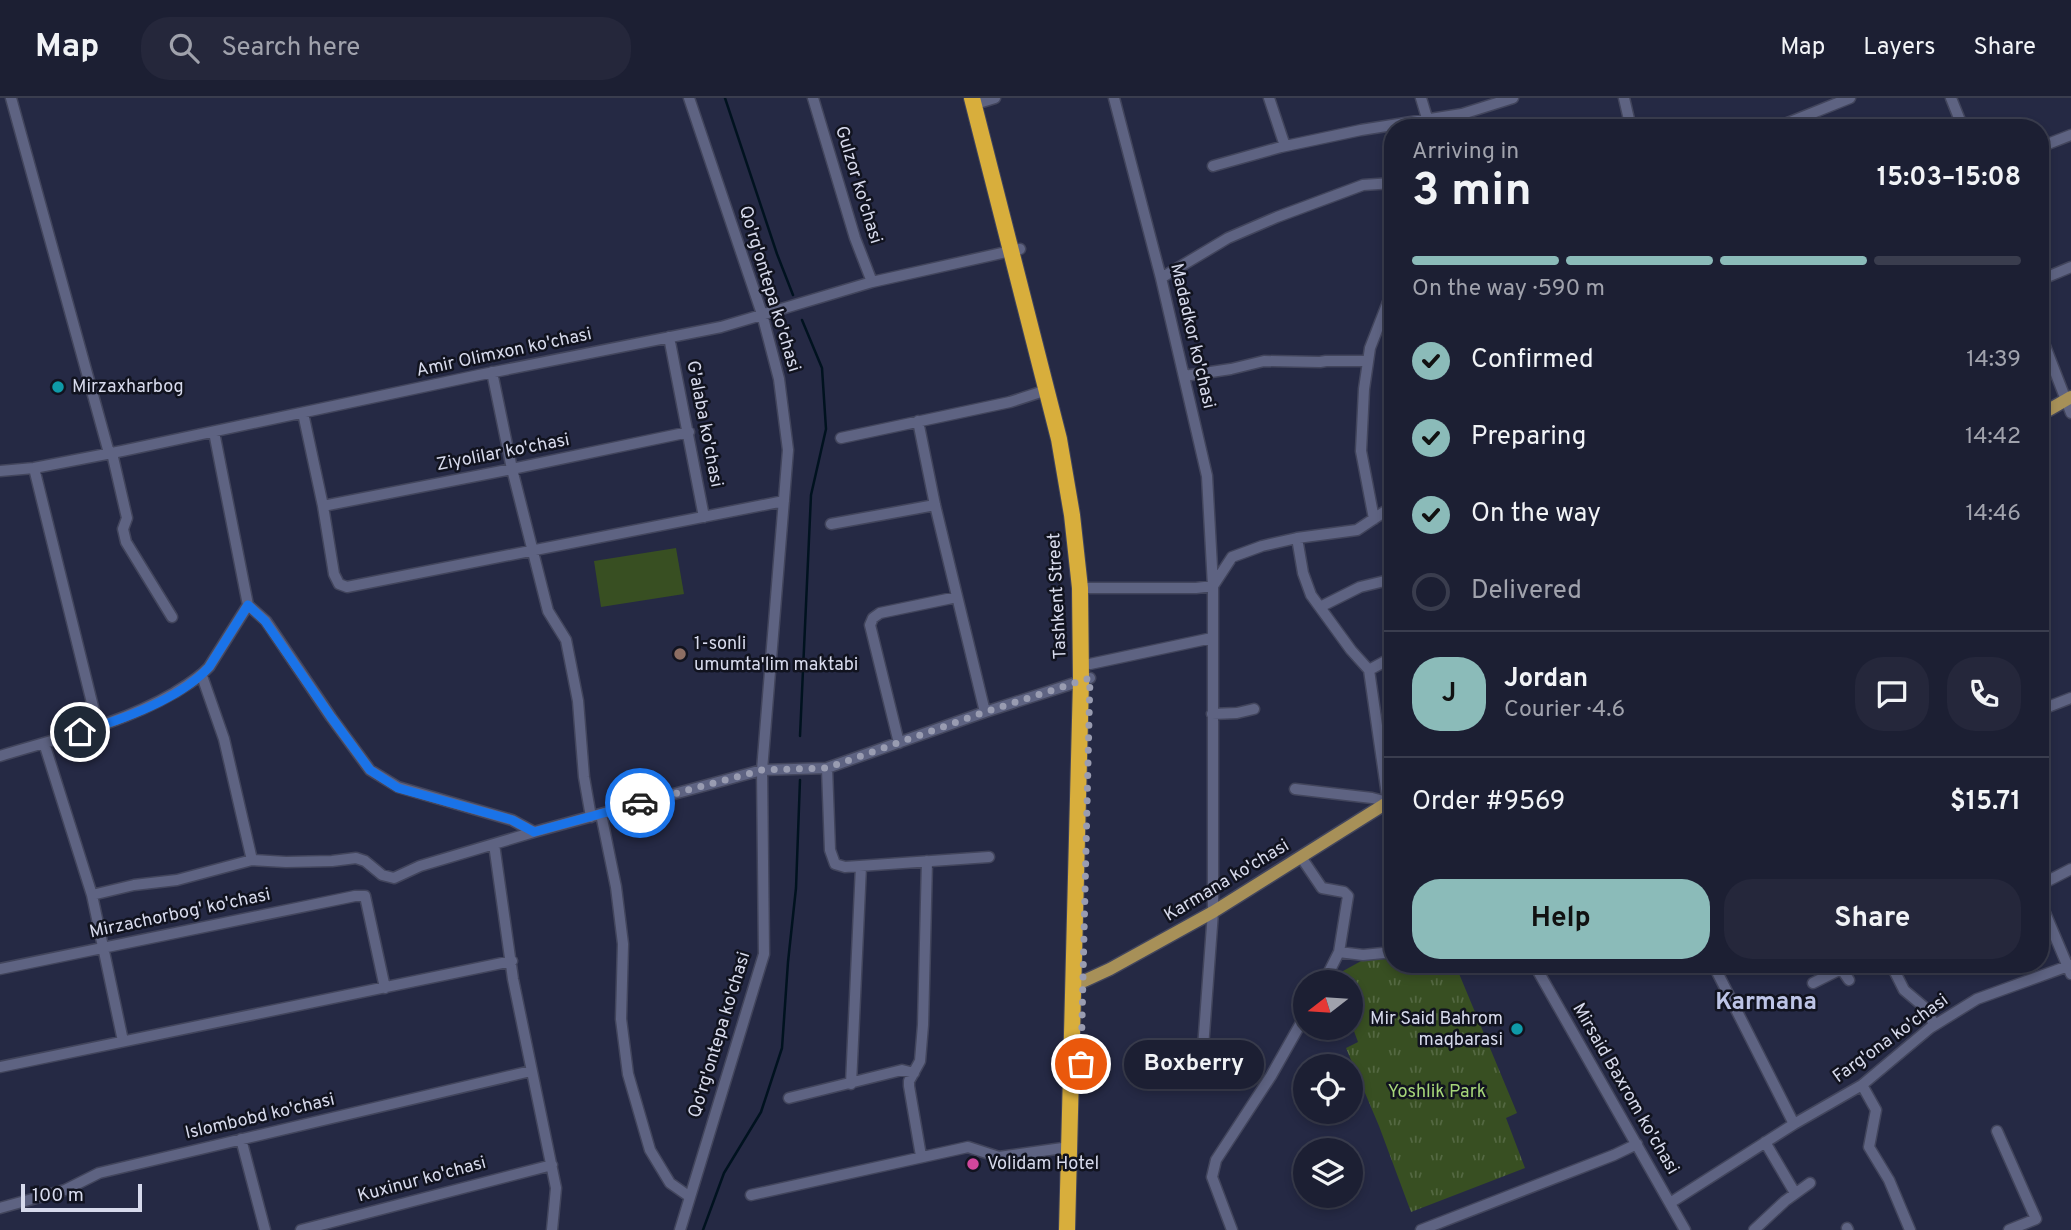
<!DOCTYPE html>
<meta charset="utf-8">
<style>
:root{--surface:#1c1f33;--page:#25273b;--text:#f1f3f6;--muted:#a0a2ac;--line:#3a3d4e;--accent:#8bbbb9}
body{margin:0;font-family:Overpass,sans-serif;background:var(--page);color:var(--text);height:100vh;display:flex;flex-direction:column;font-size:26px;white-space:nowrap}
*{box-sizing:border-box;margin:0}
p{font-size:23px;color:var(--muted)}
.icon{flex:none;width:38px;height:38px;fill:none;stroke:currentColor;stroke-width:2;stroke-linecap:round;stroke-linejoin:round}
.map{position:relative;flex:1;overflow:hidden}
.sheet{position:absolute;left:1384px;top:21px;width:665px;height:854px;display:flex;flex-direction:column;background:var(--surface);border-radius:28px;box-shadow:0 4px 10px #0003,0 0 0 2px var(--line)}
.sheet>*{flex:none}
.needle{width:46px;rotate:253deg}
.buttons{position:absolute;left:1293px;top:872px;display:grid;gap:14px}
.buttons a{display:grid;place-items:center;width:70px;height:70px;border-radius:50%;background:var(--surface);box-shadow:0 4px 10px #0003,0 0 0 2px var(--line);font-size:35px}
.scale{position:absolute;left:21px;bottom:18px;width:121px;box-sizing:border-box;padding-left:7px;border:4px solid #d7daec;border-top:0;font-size:19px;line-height:24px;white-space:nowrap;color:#d7daec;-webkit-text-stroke:5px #11131f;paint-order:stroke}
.pin{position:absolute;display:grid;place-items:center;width:60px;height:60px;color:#fff;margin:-30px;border:4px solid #fff;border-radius:50%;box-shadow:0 2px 7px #0007}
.courier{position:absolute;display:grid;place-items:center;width:70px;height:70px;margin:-35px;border:5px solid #1a73e8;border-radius:50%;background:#fff;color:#222;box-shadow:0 2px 9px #0007}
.bubble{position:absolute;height:49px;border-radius:24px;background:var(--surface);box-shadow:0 4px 10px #0003,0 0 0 2px var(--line);font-size:23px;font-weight:700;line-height:49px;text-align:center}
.overview em{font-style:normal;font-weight:700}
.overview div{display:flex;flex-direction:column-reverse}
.overview{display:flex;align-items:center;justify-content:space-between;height:119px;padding:0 28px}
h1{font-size:46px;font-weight:700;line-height:52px}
.bar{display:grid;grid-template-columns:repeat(4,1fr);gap:10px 7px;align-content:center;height:84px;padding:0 28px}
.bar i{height:9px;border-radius:5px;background:var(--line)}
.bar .on{background:var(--accent)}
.bar p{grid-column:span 4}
.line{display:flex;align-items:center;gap:18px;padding:0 28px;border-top:2px solid var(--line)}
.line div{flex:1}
.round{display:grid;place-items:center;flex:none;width:74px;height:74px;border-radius:28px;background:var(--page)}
ol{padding:0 28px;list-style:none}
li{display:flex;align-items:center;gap:21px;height:77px}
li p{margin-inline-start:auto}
li .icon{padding:7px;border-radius:50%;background:var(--accent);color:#111;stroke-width:4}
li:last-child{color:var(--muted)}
li i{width:38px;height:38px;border:4px solid var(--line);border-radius:50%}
.cta{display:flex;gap:14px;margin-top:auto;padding:14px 28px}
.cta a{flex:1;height:80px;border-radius:28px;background:var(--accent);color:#111;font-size:28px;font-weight:700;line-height:80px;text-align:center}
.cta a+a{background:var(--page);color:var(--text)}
header{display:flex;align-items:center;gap:42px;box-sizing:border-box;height:98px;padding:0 35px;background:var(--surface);border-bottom:2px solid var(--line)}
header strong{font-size:33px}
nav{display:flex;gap:38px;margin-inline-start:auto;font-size:24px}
.search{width:490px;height:63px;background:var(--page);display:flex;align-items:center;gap:18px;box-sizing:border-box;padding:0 24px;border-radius:28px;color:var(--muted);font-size:26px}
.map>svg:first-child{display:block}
.grass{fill:#384f22}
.park{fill:url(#park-tufts)}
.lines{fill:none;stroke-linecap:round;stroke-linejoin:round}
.stream{stroke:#00121f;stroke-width:2.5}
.minor-casing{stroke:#42455c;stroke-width:13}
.major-casing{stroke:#42455c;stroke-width:15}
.highway-casing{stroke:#42455c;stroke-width:18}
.minor{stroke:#5e6382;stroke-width:10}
.major{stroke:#a79058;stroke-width:12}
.highway{stroke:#d8ae3c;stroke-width:16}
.done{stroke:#999cb1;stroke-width:7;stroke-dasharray:0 12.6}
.route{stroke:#1a73e8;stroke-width:9}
.culture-dot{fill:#0f9aa8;stroke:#11131f;stroke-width:2.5}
.education-dot{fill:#8d6e63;stroke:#11131f;stroke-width:2.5}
.hotel-dot{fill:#d1479c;stroke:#11131f;stroke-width:2.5}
.labels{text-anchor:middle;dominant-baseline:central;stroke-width:5;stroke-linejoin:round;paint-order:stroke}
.street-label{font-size:18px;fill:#d7daec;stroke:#11131f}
.poi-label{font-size:18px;fill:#d7daec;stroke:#11131f;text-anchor:start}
.park-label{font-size:18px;fill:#a6d679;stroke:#11131f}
.district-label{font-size:24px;font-weight:bold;fill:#bdc4e6;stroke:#11131f}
</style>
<header>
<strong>Map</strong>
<div class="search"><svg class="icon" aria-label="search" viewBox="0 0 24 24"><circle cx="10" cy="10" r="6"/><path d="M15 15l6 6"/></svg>Search here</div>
<nav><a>Map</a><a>Layers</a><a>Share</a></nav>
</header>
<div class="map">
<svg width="2071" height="1132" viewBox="0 0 2071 1132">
<defs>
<pattern id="park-tufts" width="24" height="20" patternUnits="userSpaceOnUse" patternTransform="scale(1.75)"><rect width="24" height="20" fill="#384f22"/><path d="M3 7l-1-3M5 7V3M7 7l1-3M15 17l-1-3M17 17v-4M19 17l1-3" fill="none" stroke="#546842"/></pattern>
</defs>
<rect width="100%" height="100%" fill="#252944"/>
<path class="grass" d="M676,450l8,46 -83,13 -7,-46z"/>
<path class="park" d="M1393,861v5h62l62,149 -11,5 19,50 -114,44 -32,-86 -33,-78 12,-6 -7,-19v-41h-15l-2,-6 29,-16z"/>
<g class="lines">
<path class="stream" d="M725,0l52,156 16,41
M800,638l11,-241 15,-66 -4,-61 -20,-48
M703,1132l21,-57 37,-61 21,-64 6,-86 8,-74 4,-108"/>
<g class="minor-casing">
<path id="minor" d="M11,0l98,355
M813,0l42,140 17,44
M1114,0l47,180 46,198 6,110v326l-10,136
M1269,0l16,48
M1421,0l6,20v10
M1624,0l7,30
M1951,0l12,30
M982,4l13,-4
M1775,30l75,-30
M2040,49l31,-12
M1213,68l68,-19 80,-17 101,-16 51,-16
M1161,180l67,-40 49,-21 86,-32 30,-2
M2040,182l31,-13
M2040,235l31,80
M669,239l35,180
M492,274l20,97 36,142 18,29 12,61 6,76 7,40
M1184,278l47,-7 33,-8 56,1 6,-1h42
M303,315l20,93 11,68 5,10 8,3 437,-86
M918,323l17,84 50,207
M214,334l34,173 18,16 65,96 39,53 28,17 114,33 22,12
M841,340l169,-36 37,-12
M112,355l15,65 -4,11 3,13 46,75
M34,370l64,259
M0,373l34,-3 88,-17 357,-76 242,-48 151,-45 148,-33
M323,408l189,-37 177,-37
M1374,421l-13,-68 3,-62 6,-41 23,-59
M831,426l104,-19
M1213,488l19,-29 30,-11 35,-8 60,-8 36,-24
M1080,490h116l17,-2
M1320,509l40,-20 33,-8
M1090,566l122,-26
M1369,572l24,-13
M202,578l22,63 28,121
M2040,612l31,-12
M1212,616l25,-1 17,-4
M44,645l48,152 31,146
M899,645l-29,-118 3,-7 7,-5 77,-16
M0,658c59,-18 121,-32 174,-63 13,-8 25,-15 35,-26l39,-62
M827,670l3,82 5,14 10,3 144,-10
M1295,691l77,9 16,4 -19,-132 -18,-20 -40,-55 -8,-22 -6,-35
M601,716l15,73 7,57 -2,75 7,55 22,76 20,33 20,14
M494,746l19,135 43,209 -4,42
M1301,759l21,31 22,4 4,4 -9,56 -15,30
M2040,787l31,-16
M92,797l42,-10 43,-5 75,-20 34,2 46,-1 24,-3 9,3 17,14 12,3 26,-12 114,-34 228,-62 65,-2 158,-56 105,-34
M2040,803l31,73
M1339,854l24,3 30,-3
M1534,866l151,266
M1713,866l81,160
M1838,866l11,16
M1891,866l13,26 19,16 12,19
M0,871l355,-73h10l20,92
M1813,885l28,-14
M0,969l512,-106
M851,986l10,-218
M1862,987l14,25 -7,37 20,33 21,50
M789,1000l113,-28 12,3
M1997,1033l39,88 -27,11
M241,1041l24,91
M1765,1044l30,51
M921,1058l-12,-70v-5l11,-20 3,-36 4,-164
M751,1097l217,-48 31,10 71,-10
M1670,1105l124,-79 68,-39 68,-57 47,-29 94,-34
M0,1110l65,-18 34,-17 432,-102
M1847,1130l1,2
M301,1132l251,-65
M680,1132l84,-276 -2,-184 26,-320 -9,-71 -17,-65 -73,-216
M1232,1132l-20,-53 4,-17 55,-84 35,-62
M1421,1132l193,-75 23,-11
M1754,1132l31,-29 25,-18"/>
</g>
<g class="major-casing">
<path id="major" d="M2040,317l31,-18
M1075,883h9l26,-12 103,-57 180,-113"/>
</g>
<g class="highway-casing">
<path id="highway" d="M972,0l87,341 13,76 8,73 1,93 -14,549"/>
</g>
<use href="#minor" class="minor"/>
<use href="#major" class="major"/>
<use href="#highway" class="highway"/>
</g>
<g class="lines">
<path class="done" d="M640,705l122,-33 65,-2 158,-56 105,-34 -9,386"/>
<path class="route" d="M80,634c41,-12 100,-33 129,-65l39,-62 17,16 66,96 39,53 28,18 114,32 22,12 106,-29"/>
</g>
<g class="culture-dot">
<circle cx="58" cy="289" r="7"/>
<circle cx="1517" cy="931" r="7"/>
</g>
<circle class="education-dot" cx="680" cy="556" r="7"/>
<circle class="hotel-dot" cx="973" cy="1066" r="7"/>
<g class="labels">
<g class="street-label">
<text transform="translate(858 87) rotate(73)">Gulzor ko'chasi</text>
<text transform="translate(769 191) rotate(73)">Qo'rg'ontepa ko'chasi</text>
<text transform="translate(1192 238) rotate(77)">Madadkor ko'chasi</text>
<text transform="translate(504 255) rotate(-12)">Amir Olimxon ko'chasi</text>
<text transform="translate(704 326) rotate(79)">G'alaba ko'chasi</text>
<text transform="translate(503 355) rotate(-11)">Ziyolilar ko'chasi</text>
<text transform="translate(1058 498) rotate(-93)">Tashkent Street</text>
<text transform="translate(1227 783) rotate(-31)">Karmana ko'chasi</text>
<text transform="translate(180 816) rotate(-12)">Mirzachorbog' ko'chasi</text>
<text transform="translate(720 937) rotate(-73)">Qo'rg'ontepa ko'chasi</text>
<text transform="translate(1891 941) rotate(-36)">Farg'ona ko'chasi</text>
<text transform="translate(1625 991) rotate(60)">Mirsaid Baxrom ko'chasi</text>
<text transform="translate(260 1019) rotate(-13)">Islombobd ko'chasi</text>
<text transform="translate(422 1082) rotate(-15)">Kuxinur ko'chasi</text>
</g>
<g class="poi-label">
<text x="72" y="289">Mirzaxharbog</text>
<text x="694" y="546">1-sonli<tspan x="694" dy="21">umumta'lim maktabi</tspan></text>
<text x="1503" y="921" text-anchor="end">Mir Said Bahrom<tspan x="1503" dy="21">maqbarasi</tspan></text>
<text x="987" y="1066">Volidam Hotel</text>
</g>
<g class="park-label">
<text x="1437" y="994">Yoshlik Park</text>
</g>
<g class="district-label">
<text x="1766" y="905">Karmana</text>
</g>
</g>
</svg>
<div class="buttons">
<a><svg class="needle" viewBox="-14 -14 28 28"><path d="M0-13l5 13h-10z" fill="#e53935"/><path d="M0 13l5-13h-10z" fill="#a0a2ac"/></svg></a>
<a><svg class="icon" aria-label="locate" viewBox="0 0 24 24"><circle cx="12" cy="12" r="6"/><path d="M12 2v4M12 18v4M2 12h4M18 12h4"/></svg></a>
<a><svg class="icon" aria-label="layers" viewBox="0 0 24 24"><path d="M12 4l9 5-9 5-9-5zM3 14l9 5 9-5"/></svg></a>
</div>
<div class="scale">100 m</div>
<div class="pin" style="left:1081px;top:966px;background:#ea580c"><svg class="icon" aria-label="bag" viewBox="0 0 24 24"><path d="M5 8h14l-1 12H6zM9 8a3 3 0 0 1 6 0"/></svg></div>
<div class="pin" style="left:80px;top:634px;background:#1f2937"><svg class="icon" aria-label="home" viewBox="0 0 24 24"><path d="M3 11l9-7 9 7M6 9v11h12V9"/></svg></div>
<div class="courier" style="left:640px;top:705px"><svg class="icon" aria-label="car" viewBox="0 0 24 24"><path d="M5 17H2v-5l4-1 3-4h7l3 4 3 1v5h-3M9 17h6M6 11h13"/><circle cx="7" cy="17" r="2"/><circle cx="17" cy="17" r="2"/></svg></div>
<div class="bubble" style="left:1124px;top:942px;width:140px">Boxberry</div>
<section class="sheet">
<div class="overview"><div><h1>3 min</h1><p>Arriving in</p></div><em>15:03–15:08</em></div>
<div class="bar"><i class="on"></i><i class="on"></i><i class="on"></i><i></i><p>On the way · 590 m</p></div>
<ol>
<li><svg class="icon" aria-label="check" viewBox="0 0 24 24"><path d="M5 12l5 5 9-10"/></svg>Confirmed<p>14:39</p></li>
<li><svg class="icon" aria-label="check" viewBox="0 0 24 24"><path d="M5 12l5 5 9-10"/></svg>Preparing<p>14:42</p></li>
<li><svg class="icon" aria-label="check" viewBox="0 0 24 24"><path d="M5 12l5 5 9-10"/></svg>On the way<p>14:46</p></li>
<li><i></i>Delivered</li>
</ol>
<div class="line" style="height:126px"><b class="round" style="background:var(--accent);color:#111">J</b><div><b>Jordan</b><p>Courier · 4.6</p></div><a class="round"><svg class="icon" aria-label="chat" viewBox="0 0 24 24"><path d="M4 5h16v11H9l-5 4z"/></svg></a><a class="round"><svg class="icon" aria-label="phone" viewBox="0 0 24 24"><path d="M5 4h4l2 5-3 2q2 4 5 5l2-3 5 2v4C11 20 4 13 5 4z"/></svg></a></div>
<div class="line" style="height:91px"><div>Order #9569</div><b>$15.71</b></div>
<div class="cta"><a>Help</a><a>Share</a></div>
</section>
</div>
